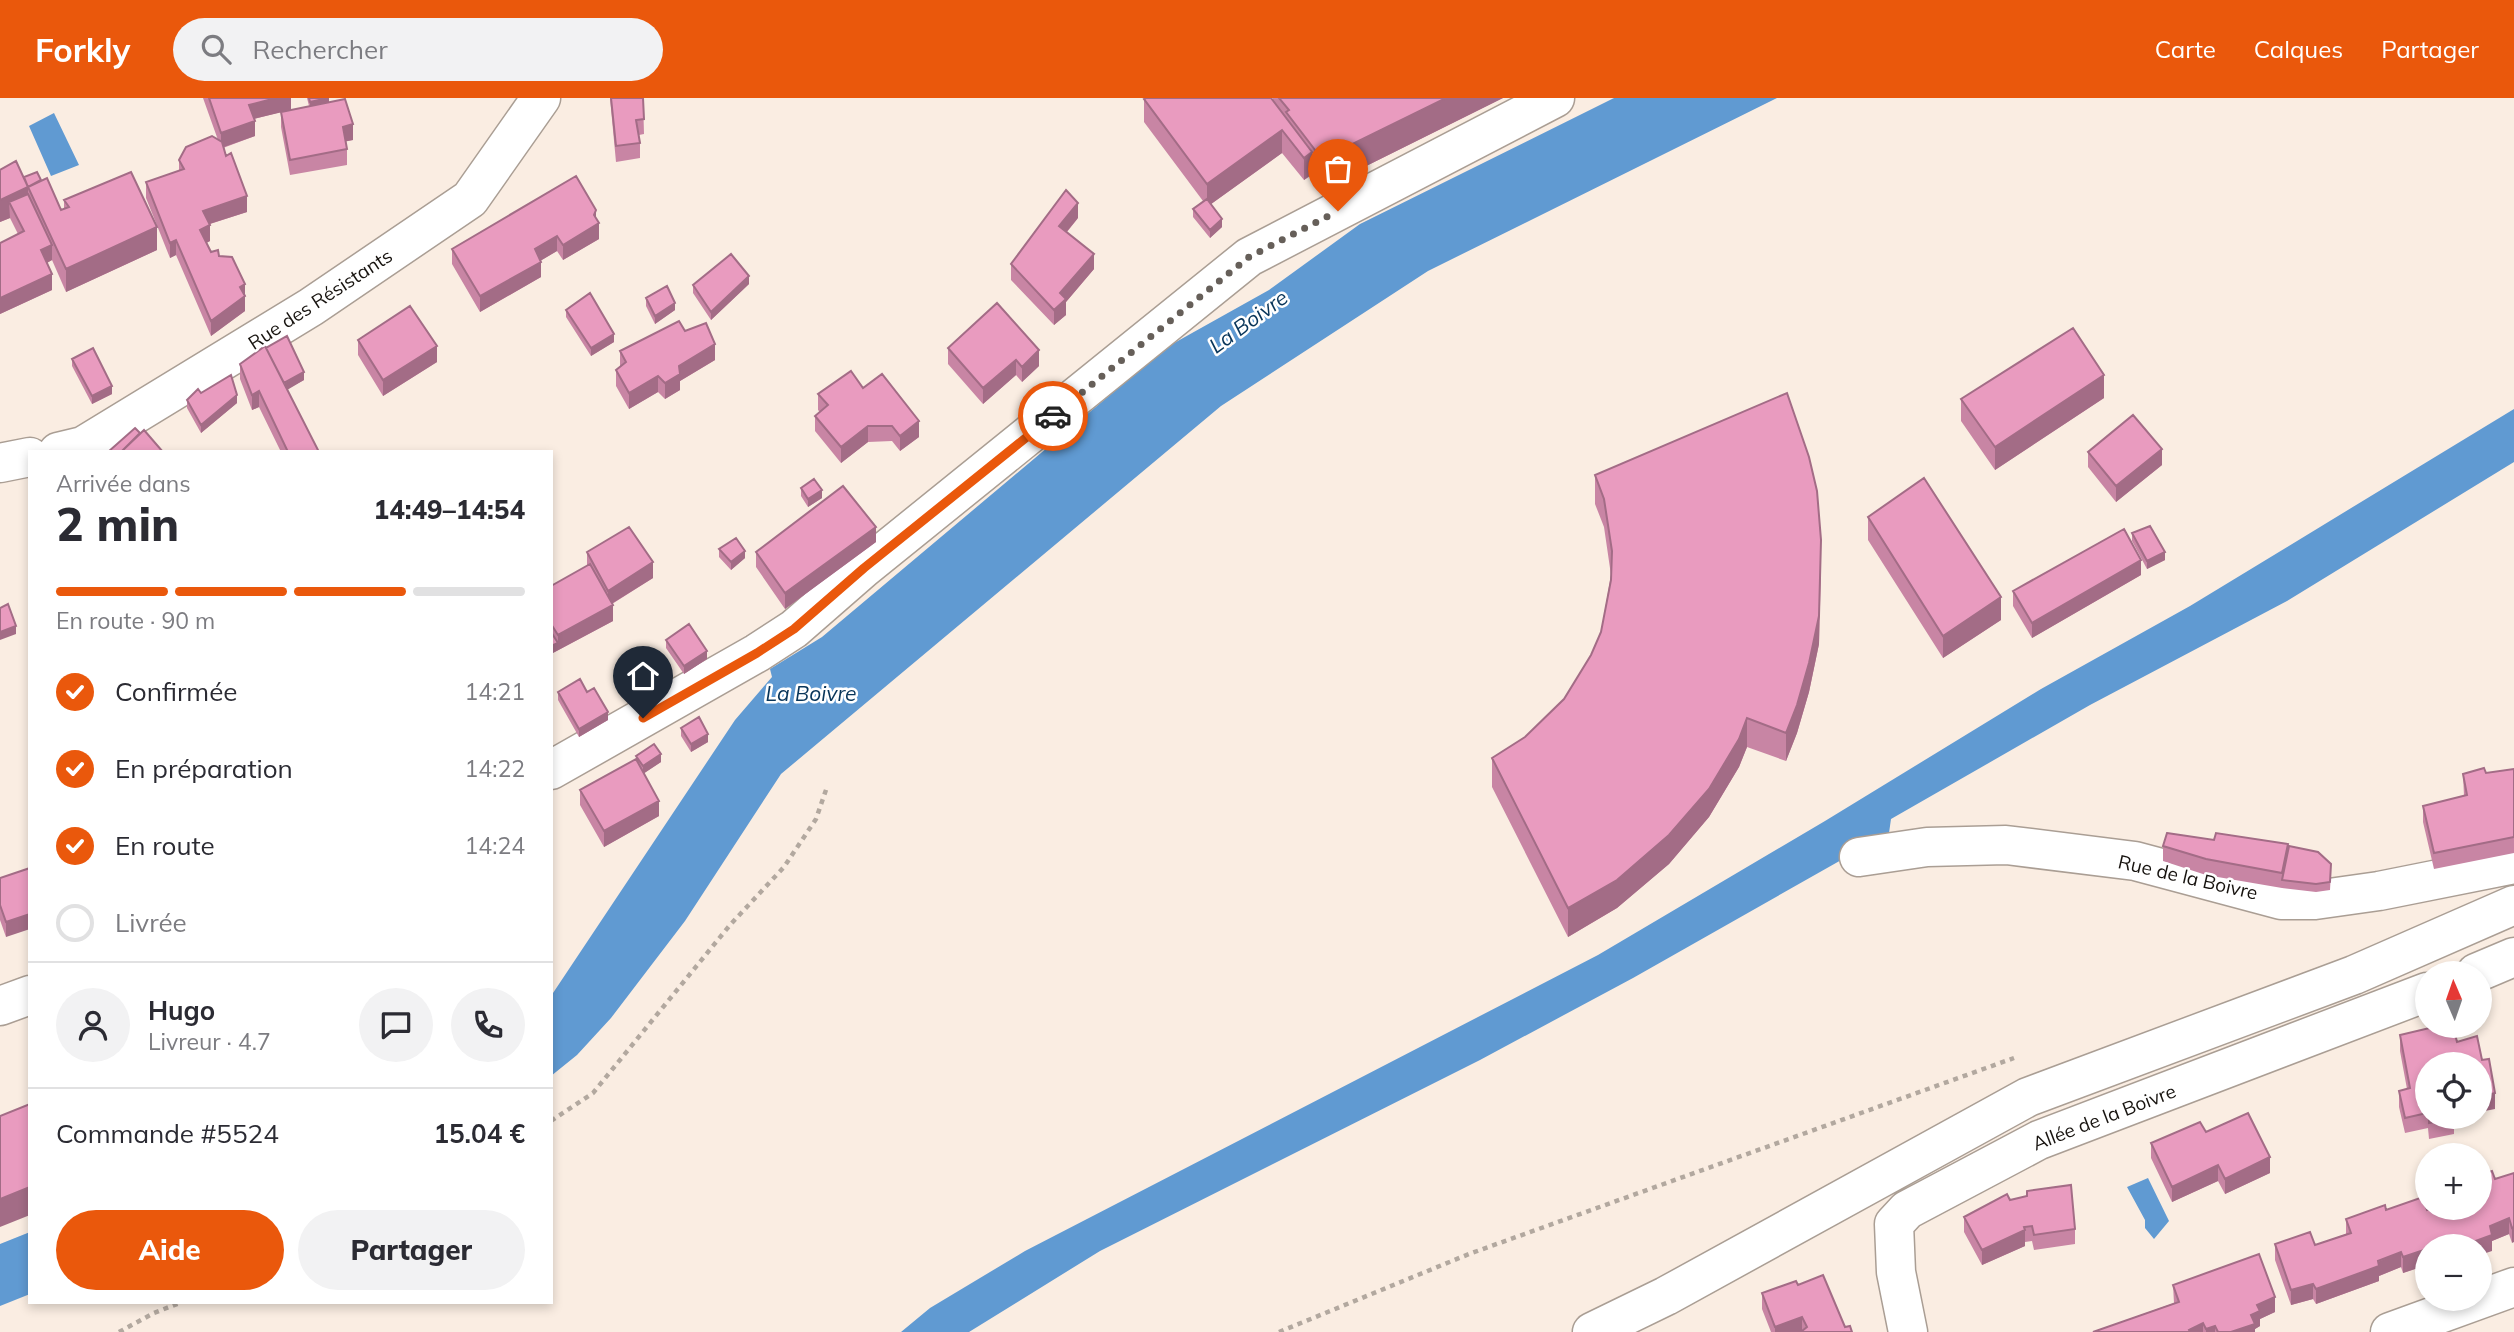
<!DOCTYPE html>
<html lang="fr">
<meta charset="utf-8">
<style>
:root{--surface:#fff;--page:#f2f2f3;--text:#2b2b33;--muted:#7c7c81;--line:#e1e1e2;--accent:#ea580c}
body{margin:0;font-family:Mulish,sans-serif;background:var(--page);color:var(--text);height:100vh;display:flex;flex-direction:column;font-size:26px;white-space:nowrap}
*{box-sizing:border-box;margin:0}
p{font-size:23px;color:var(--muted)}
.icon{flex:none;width:38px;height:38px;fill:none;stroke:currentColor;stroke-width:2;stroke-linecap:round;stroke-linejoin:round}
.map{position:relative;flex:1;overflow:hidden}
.side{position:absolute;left:28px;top:352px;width:525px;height:854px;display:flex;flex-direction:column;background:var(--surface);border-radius:0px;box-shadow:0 4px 10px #0003}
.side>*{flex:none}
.needle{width:46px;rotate:358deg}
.tools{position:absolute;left:2415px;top:863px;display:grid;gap:14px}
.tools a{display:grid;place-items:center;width:77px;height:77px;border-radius:50%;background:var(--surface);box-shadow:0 4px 10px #0003;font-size:35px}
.pin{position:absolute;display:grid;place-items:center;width:60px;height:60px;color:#fff;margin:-72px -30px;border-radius:50% 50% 50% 0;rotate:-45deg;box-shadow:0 0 7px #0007}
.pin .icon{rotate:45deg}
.courier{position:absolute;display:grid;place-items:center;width:70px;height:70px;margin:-35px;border:5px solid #ea580c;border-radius:50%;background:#fff;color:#222;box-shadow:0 2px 9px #0007}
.summary em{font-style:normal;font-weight:800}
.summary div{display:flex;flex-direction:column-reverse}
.summary{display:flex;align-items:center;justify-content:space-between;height:119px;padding:0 28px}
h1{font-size:46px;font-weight:800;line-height:52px}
.bar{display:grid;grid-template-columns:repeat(4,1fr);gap:10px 7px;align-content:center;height:84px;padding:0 28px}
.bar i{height:9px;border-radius:5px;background:var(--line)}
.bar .current{background:var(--accent)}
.bar p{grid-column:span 4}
.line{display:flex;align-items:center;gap:18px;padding:0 28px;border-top:2px solid var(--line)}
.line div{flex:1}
.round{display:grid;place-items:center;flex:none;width:74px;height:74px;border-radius:37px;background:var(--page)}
ol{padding:0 28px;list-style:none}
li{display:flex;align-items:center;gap:21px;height:77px}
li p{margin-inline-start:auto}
li .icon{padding:7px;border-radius:50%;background:var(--accent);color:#fff;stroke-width:4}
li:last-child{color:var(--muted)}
li i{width:38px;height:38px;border:4px solid var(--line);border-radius:50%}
.primary-button{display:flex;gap:14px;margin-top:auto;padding:14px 28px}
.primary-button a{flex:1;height:80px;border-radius:42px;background:var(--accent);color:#fff;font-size:28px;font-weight:800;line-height:80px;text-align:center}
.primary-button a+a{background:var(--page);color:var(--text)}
header{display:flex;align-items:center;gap:42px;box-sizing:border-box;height:98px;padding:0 35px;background:var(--accent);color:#fff}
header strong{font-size:33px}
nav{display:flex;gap:38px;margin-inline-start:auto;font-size:24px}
.search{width:490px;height:63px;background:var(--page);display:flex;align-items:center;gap:18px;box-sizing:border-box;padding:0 24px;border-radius:38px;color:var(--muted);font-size:26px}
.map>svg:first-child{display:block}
.water{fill:#609ad2}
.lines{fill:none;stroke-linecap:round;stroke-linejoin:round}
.street-casing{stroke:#aa9e94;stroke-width:41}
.secondary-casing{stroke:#aa9e94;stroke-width:41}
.path{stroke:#b2a89f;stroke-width:4.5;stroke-dasharray:5 5;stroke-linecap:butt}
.street{stroke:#fff;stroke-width:38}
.secondary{stroke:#fff;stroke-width:38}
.wall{fill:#c885a4}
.shaded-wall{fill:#a36c86}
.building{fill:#e99bbf;stroke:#a36c86;stroke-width:2}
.done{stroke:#665f59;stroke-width:7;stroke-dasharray:0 12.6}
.route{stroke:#ea580c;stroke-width:9}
.labels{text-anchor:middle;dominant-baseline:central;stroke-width:5;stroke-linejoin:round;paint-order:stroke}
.street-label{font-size:19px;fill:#17130f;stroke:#fff}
.water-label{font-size:21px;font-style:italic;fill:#08355a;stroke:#fff}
</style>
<header>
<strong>Forkly</strong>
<div class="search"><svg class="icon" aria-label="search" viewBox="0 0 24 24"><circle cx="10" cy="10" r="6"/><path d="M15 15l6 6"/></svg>Rechercher</div>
<nav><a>Carte</a><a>Calques</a><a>Partager</a></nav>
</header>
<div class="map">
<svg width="2514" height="1234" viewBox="0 0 2514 1234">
<rect width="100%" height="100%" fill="#faede2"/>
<path class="water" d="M1614,0h163l-349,173 -207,135 -440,368 -96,147 -74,97 -34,37 -26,21v-80l184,-276 37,-43 -2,-8 52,-32 345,-290 102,-57 91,-66z
M54,15l25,52 -28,11 -22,-50z
M2514,311v53l-227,139 -197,104 -199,114 -2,14 -256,145 -153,82 -380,191 -131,81h-68l29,-24 95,-57 573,-296 227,-134 216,-132 149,-83z
M2148,1080l21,43 -15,18 -9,-11v-8l-18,-33z
M30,1134v62l-30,12v-62z"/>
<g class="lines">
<g class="street-casing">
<path id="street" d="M58,354l25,-6 228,-139 159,-108 71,-101
M0,365l30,-6
M1859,759l68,-10 79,-2 129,16 146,39h34l64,-9 135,-27
M2476,875l38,-16
M1592,1234l74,-36 362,-199 326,-122 160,-70
M1908,1234l-12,-60 -2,-48 13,-14 132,-70 388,-148
M2390,1234l124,-45"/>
</g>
<g class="secondary-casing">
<path id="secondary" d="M551,672l206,-117 37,-24 70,-61 385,-311 306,-159
M0,908l30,-11"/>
</g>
<path class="path" d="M551,1023l42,-28 137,-168 54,-58 32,-48 11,-32
M119,1234l35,-19 28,-11
M1279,1234l190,-78 545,-196"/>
<use href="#street" class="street"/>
<use href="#secondary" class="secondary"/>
</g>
<path class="wall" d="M203,0h88v12l18,-4 -2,-8h22v4l24,38 -7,1 1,8v16l-57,10 -9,-48v-15l-27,7 1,17 -32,12 24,64 -37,12v17l-4,2 5,9 8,4 26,55 -34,25 -35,-81 -6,3 -24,-60v-16l33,-11v-11l39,-20z
M610,0h33l1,36 -5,1 1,8v15l-24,4z
M1273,0h230l-181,90 -10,-13 -8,5 -22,-27 -71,51 11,23 -12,11 -17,-21v-8l10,-8 -59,-79v-23l129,1z
M0,72l24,7 17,3 20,30 3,-1v-9l93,50 -91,42 -14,-32 -5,3 5,27 -52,24v-71l18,-9 -8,-16 -10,4z
M1078,120l-11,14 27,37 -28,33v13l-12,10 -43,-45v-16z
M596,121l3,20 -36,21 -6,-9 -17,10 1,16 -61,35 -28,-48v-15z
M749,186l-38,36 -18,-27v-8z
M646,200l29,12 -20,14 -9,-18z
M997,205l42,63 -17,16 -6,-7 -33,29 -35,-40v-16z
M566,212l48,32 -23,14 -25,-39z
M685,233l30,29 -35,21v9l-15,9 -7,-7 -29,17 -13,-23v-16l4,-3v-16z
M358,242l79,22 -54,34 -25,-41z
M266,250l38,32 -17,9 32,63h-38l-22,-45 -7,3 -12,-31v-15z
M72,261l40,35 -20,10 -20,-38z
M863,290l56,49 -19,14 -8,-10 -24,1 -27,21 -26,-32v-15l5,-4 -2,-2v-16z
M201,295l36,10 -36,30 -14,-25v-8z
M2104,300l-109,72 -34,-49v-22z
M2088,354l74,13 -46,37 -28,-35z
M1595,377l226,94 -2,75 -10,48 -12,41 -11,28 -39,-14 -8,20 -30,50 -40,47 -52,44 -49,29 -76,-150v-29l33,-21 39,-38 27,-44 10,-23 10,-57 -7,-48 -9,-23z
M801,390l21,10 -14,9 -7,-11z
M1868,419l133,103 -58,38 -75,-118z
M2132,435l33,27 -18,9 -15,-28z
M876,444l-91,67 -29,-42v-15z
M719,451l26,9 -14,12 -12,-13z
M587,454l66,26 -41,26 1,17 -62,33v-68l36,-20z
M2141,477l-109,63 -19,-32v-15z
M666,542l41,19 -23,15 -18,-26z
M558,594l50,28 -29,17 -21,-37z
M681,630l27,14 -17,10 -10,-16z
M636,658l25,6 -17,11 15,43 -55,31 -24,-42v-15l56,-31z
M2514,671v84l-80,16 -11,-47v-16l41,-10 -1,-22 23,-1z
M2163,748l125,6 43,20 -1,18 -14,2 -34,-4 -76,-13 -43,-14z
M30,770l-24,69 -6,-17v-42z
M2400,937l57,7 25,18 13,49 -68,-45v52h27v18l-25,5 -1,-11 -23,5 -6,-26v-16l8,-2 -7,-38z
M2206,1034l64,41 -45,21 -7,-13 -46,21 -21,-44v-15z
M2514,1075l-2,70 -3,-9 -17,7v10l-65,-5v24l-3,-4 -21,7 -2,-6 -22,9v5l-63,23 -3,-5 -22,6 -16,-45v-16l40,1 31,-11v-15l40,-9 94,-2 15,-29z
M2010,1102l65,29v15l-41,6 -2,-9 -7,1v4l-43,19 -18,-33v-15z
M1798,1187l47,42 7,5h-81l-9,-23v-16z
M2173,1187l102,27 -15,7v7l-5,3v3h-162l81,-29z"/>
<path class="shaded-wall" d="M276,0h15v12l-42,10v-15z
M329,0v8l-19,4v-8z
M1446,0h57l-181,90v-29z
M255,23v15l-34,12v-15z
M353,26v16l-10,2v-15z
M1282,32v23l-75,54v-23z
M1312,54v22l-8,6v-22z
M28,89v22l-19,-7 1,16 -10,4v-22z
M247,98v16l-44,14v-15z
M1078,105v15l-19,23v-15z
M596,112v15l3,-2v16l-36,21v-15l31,-30z
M1222,121v8l-12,11v-8z
M210,127v16l-10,5v-16z
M157,129v23l-91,42v-23z
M557,138v15l-22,13v-15z
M176,142v15l-6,3v-15z
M52,147v15l-11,6v-16z
M1094,156v15l-28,33v13l-12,10v-15l6,-17z
M541,164v15l-61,35v-16z
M52,176v16l-52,24v-16z
M749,178v8l-38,36v-8z
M245,186v27l-34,25v-15l29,-34z
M675,205v7l-20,14v-8z
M614,236v8l-23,14v-8z
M715,246v16l-35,21v9l-15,9v-16l14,-17z
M437,248v16l-54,34v-16z
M1039,252v16l-17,16v-15z
M1016,262v15l-33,29v-16z
M304,274v8l-22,13v-8z
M2104,277v23l-109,72v-23z
M658,278v16l-29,17v-16z
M112,288v8l-20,10v-8z
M259,293v16l-7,3v-15z
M237,297v8l-36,30v-8z
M919,323v16l-19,14v-15z
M868,328v16l-27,21v-16z
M2162,351v16l-46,37v-16z
M822,392v8l-14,9v-8z
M876,429v15l-91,67v-16z
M1821,442l-2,104 -10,48 -12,41 -11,28v-28z
M745,453v7l-14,12v-8z
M2165,454v8l-18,9v-8z
M2141,462v15l-109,63v-15z
M653,464v16l-45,28v-15z
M2001,499v23l-58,38v-22z
M613,507v16l-62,33v-8l7,-3v-8z
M16,528v8l-16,6v-8z
M707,553v8l-23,15v-8z
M608,614v8l-29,17v-8z
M1747,620v29l-8,20 -30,50 -40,47 -52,44 -49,29v-29z
M708,636v8l-17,10v-8z
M661,656v8l-18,12v-8z
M659,703v15l-55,31v-16z
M30,816v15l-24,8v-15z
M2495,995v16l-15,3v-15z
M2270,1059v16l-45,21v-15z
M2218,1067v16l-46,21v-15z
M30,1089v28l-30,12v-28z
M2509,1120v16l-17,7v10l-12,4v-9h-18l28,-20z
M2514,1129v15l-2,1v-15z
M2025,1132v16l-43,19v-15z
M2424,1152v16l-21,7v-16z
M2401,1154v15l-22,9v5l-63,23v-15z
M2313,1186v15l-22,6v-15z
M2275,1199v15l-15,7v7l-5,3v3h-24l20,-17 6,-10z
M1802,1219v15h-27v-5z
M2203,1225v9h-14v-2z
M2215,1228v6h-9v-3z"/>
<path class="building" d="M209,0h67l-27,7 6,16 -34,12z
M309,0h19l-18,4z
M611,0h32l1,21 -8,1 4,23 -24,3z
M1146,0h125l41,54 -8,6 -22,-28 -75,54 -63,-85z
M1279,0h167l-124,61 -36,-47 3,-2z
M345,1l8,25 -10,3 4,22 -57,11 -9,-48z
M212,38l10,6 4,14 5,-3 16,43 -44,15 7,14 -10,5 11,22 7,-2 1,6 13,1 13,27 -5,3 5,9 -34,25 -35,-81 -6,3 -24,-61 38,-13 -5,-9 7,-13z
M16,63l12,26 -28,13v-30z
M37,74l4,8 -13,7 -4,-10z
M131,74l26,55 -91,42 -38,-82 19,-9 14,32 8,-3 -5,-7z
M576,78l20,34 -2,5 5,8 -36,22 -6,-9 -22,13 6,13 -61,34 -28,-47z
M1066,92l12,13 -19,23 35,28 -34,39 6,6 -12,11 -43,-46z
M28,96l24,51 -11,5 11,24 -52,24v-55l24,-12 -15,-29z
M1207,101l15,20 -12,11 -17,-21z
M731,156l18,22 -38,36 -18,-27z
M667,188l8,17 -20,13 -9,-18z
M590,195l24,41 -23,14 -25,-38z
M997,205l42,47 -17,17 -6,-7 -33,28 -35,-40z
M410,208l27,40 -54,34 -25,-40z
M679,223l6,10 21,-8 9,21 -36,22 1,8 -15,9 -7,-7 -29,17 -13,-23 10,-8 -6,-11z
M2073,230l31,47 -109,72 -34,-48z
M287,238l17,36 -20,11 -18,-35z
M265,248l54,106h-31l-29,-61 -7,4 -12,-31z
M93,250l19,38 -20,10 -20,-37z
M851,273l12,17 19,-14 37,47 -19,15 -8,-10h-24l-27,21 -26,-31 13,-11 -10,-11z
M231,277l6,20 -36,30 -14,-25 11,-11 3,4z
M1787,295l22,64 8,34 4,49 -2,76 -10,47 -12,42 -11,28 -39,-15 -8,21 -30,50 -40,46 -52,45 -49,28 -76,-150 33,-21 39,-38 27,-44 10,-23 10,-52 1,-29 -8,-52 -9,-24z
M2133,317l29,34 -46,37 -28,-34z
M135,330l5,5 -19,19h-13z
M144,332l19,22h-42z
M1924,380l77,119 -58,39 -75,-119z
M814,381l8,11 -14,9 -7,-11z
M843,388l33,41 -91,66 -29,-41z
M2150,428l15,26 -18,9 -15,-28z
M629,429l24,35 -45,29 -21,-39z
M2124,431l17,31 -109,63 -19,-32z
M736,440l9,13 -14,11 -12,-13z
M590,466l23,41 -55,30 -7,-11v-38z
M8,506l8,22 -16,6v-24z
M689,526l18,27 -23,15 -18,-26z
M551,534l7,11 -7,3z
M580,581l7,13 7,-4 14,24 -29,17 -21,-37z
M699,619l9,17 -17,10 -10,-16z
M654,646l7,10 -18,12 -7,-10z
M636,661l23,42 -55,30 -24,-41z
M2484,670l2,5 28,-4v68l-80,16 -11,-47 44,-11 -4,-21z
M2167,735l47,7 2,-7 72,11 -6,29 -76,-14 -43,-13z
M2289,748l29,6 13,12 -1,18 -14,2 -34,-4z
M30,770v46l-24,8 -6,-17v-27z
M2438,928h15l4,16 20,-6 5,24 7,-1 6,34 -15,4v-33h-53v49l-22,5 -6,-27 11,-3 -10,-53z
M30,1006v83l-30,12v-83z
M2248,1015l22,44 -45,22 -7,-14 -46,22 -21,-44 49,-21 6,10z
M2429,1018h25v2l-25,5z
M2492,1073l3,8 19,-6v54l-2,1 -3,-10 -19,8 2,9 -30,11h-35v9l-3,-5 -21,7 -2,-5 -23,9 1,5 -63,23 -3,-5 -22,6 -16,-46 35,-12 5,13 36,-12 -5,-14 39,-14 1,5 37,-13 4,13 6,-2h47v-33z
M2071,1087l4,44 -41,6 -2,-9 -8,1 1,3 -43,20 -18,-33 43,-23 3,6 17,-4v-5z
M2259,1156l16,43 -18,8 3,6 -9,4 4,9 -24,8h-13l-3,-6 -9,3 -3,-6 -14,7 1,2h-97l86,-30 -6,-17z
M1823,1177l22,52 5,-1 2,6h-50v-1l5,-4 -5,-10 -27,10 -13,-34 34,-12 2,4z"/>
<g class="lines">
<path class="done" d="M1053,318l196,-159 89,-46"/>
<path class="route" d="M643,620l114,-65 37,-24 70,-61 189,-152"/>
</g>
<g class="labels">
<g class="street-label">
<text transform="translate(320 201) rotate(-33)">Rue des Résistants</text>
<text transform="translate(2188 779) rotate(13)">Rue de la Boivre</text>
<text transform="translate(2104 1019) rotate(-21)">Allée de la Boivre</text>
</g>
<g class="water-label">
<text transform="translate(1248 223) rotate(-36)">La Boivre</text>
<text x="811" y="595">La Boivre</text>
</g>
</g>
</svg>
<div class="tools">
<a><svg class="needle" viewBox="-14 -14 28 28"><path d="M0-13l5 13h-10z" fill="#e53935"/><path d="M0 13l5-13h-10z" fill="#7c7c81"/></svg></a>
<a><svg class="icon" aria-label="locate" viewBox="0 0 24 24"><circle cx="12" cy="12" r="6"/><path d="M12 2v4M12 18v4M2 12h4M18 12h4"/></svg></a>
<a>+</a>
<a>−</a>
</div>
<div class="pin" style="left:1338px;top:113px;background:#ea580c"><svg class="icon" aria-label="bag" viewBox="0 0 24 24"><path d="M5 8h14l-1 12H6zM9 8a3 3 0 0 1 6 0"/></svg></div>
<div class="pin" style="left:643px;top:620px;background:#1f2937"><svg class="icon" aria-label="home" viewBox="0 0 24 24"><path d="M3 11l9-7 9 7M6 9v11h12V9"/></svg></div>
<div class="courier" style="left:1053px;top:318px"><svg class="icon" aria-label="car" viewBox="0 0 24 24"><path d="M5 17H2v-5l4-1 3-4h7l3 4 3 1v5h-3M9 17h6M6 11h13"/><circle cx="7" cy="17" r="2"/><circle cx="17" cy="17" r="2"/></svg></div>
<section class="side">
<div class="summary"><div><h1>2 min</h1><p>Arrivée dans</p></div><em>14:49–14:54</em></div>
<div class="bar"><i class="current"></i><i class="current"></i><i class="current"></i><i></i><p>En route · 90 m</p></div>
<ol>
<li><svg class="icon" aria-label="check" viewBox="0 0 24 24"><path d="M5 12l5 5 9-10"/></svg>Confirmée<p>14:21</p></li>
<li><svg class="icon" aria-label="check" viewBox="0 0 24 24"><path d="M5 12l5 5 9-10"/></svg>En préparation<p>14:22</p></li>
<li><svg class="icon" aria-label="check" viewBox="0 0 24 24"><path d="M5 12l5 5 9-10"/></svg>En route<p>14:24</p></li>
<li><i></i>Livrée</li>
</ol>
<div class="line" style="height:126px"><a class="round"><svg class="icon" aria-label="person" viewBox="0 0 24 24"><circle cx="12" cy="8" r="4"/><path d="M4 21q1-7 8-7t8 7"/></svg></a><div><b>Hugo</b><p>Livreur · 4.7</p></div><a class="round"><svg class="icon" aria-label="chat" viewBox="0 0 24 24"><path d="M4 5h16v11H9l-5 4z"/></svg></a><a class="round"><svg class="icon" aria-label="phone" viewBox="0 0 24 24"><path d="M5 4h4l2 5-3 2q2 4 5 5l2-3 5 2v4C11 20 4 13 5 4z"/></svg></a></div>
<div class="line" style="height:91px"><div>Commande #5524</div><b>15.04 €</b></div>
<div class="primary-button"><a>Aide</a><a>Partager</a></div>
</section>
</div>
